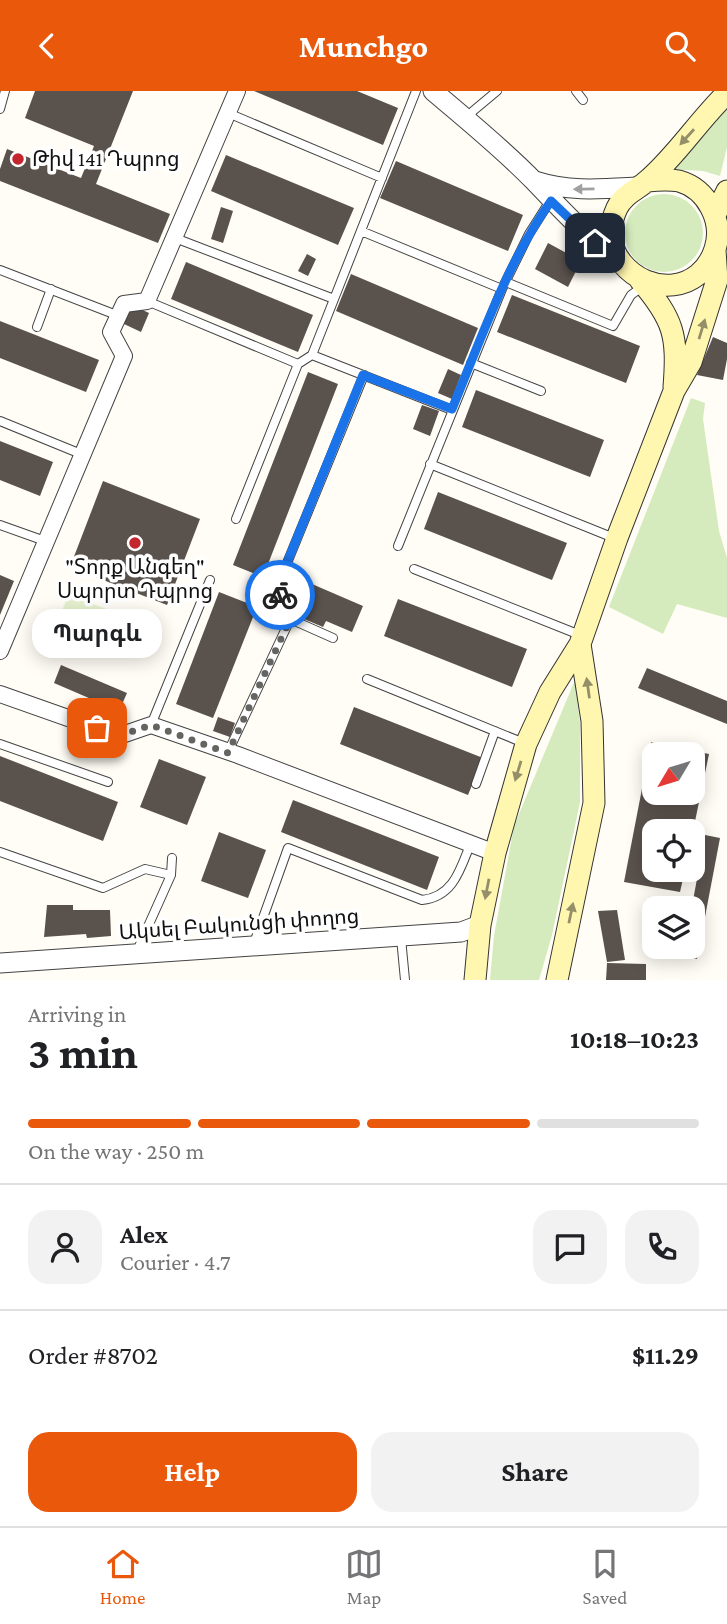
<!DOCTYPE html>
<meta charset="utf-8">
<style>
:root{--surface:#fff;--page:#f2f2f2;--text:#202124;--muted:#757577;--line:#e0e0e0;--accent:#ea580c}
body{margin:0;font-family:"Crimson Pro","Noto Sans Armenian",serif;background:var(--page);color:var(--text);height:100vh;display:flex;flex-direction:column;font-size:26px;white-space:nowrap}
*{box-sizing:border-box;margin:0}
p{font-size:23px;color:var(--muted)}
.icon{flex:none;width:38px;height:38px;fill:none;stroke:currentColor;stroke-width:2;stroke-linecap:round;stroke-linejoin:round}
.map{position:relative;height:889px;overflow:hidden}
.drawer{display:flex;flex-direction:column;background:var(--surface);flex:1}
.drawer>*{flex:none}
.needle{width:46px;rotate:232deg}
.tools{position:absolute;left:642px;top:651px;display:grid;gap:14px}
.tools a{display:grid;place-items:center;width:63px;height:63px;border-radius:14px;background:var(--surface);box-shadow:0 4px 18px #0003;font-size:35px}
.pin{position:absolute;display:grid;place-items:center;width:60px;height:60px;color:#fff;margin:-30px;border-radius:14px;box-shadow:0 4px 10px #0006}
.courier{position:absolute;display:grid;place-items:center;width:70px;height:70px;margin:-35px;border:5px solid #1a73e8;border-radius:50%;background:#fff;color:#222;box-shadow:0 2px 9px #0007}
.bubble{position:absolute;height:49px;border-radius:21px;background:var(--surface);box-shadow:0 4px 18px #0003;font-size:23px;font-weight:700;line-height:49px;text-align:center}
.overview em{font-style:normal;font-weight:700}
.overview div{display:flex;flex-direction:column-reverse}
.overview{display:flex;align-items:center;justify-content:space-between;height:119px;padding:0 28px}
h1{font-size:46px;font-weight:700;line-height:52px}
.bar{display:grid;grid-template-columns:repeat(4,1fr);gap:10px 7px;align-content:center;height:84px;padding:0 28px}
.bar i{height:9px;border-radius:5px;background:var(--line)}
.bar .current{background:var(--accent)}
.bar p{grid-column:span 4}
.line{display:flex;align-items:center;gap:18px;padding:0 28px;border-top:2px solid var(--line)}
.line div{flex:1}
.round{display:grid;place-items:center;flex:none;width:74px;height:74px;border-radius:21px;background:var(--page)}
.action{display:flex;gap:14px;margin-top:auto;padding:14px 28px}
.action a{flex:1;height:80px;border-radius:21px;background:var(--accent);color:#fff;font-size:28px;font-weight:700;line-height:80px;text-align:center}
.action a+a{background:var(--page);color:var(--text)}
header{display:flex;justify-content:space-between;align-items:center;height:91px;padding:0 28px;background:var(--accent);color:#fff;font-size:32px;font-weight:700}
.menu{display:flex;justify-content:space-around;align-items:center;height:98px;border-top:2px solid var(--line);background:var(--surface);font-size:19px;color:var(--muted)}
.menu a{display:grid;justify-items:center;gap:4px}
.menu .current{color:var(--accent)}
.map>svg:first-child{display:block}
.green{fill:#d5ebbd}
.pitch{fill:#e6f2cf}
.building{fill:#5a524d;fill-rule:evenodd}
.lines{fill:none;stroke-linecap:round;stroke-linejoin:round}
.service-casing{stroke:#444;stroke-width:10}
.minor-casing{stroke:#444;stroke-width:18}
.tertiary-casing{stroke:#444;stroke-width:21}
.secondary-casing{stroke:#333;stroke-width:23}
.service{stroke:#fff;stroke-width:8}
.minor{stroke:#fff;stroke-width:16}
.tertiary{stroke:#fff;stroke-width:19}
.secondary{stroke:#fff6b0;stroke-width:21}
.oneway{fill:#948f68}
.oneway2{fill:#a0a0a0}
.done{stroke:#646461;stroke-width:7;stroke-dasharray:0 12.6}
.route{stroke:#1a73e8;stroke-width:9}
.poi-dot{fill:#c4262e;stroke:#fff;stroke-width:2.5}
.labels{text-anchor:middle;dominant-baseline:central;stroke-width:7;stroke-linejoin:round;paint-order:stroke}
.poi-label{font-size:21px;fill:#111;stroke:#fff;text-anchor:start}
.street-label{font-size:21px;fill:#111;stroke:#fff}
</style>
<header><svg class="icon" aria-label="back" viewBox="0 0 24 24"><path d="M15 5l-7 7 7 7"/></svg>Munchgo<svg class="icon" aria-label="search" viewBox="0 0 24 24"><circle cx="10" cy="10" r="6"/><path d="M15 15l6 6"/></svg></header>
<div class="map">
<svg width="727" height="889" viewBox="0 0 727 889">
<rect width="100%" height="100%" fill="#fffdf5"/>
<path class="green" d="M727,17v39l-7,29 -17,-5 -34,-2z
M625 142a39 39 0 1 1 78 0a39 39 0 1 1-78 0Z
M691,307l14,5 -2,16 16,112 8,27v60l-50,-14 -14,30 -54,-27z
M575,589l5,44v78l-28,133 -13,45h-49l4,-44 20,-110z"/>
<path class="pitch" d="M68,504l60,22 -14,37 -60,-22z"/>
<path class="building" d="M35,0h98l-37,93 74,30 -12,29 -158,-62v-12l7,-20 74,29 13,-32 -69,-28z
M254,0h103l41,17 -15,37z
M226,64l128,53 -16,37 -127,-54z
M396,70l127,54 -15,36 -128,-53z
M221,116l12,4 -10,32 -12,-4z
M548,152l33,18 -13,26 -33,-18z
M307,163l9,5 -8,17 -10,-5z
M186,171l127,53 -15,37 -127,-53z
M351,183l127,54 -15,37 -127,-54z
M512,204l128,51 -14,37 -129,-51z
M136,216l13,6 -8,19 -17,-8 4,-11z
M0,230l99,39 -13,32 -86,-34z
M713,246l14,6v16l-4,21 -26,-5z
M448,278l13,6 -9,24 -14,-6z
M308,281l30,12 -75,193 -30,-12z
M476,299l128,50 -14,37 -128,-50z
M422,314l17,6 -9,25 -17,-7z
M0,350l53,21 -13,34 -40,-16z
M103,390l97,38 -33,86 -97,-38z
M438,401l129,51 -15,37 -128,-51z
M0,484l14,6 -14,34z
M291,484l72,31 -11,26 -26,-11 -3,6 -33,-14 -1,-7 3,-7 -6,-3 2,-4 -3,-3z
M219,501l38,15 -44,111 -37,-14z
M398,508l129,50 -15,38 -128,-51z
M61,574l66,28 -8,18 -65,-28z
M647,577l80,33v23l-89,-36z
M354,616l129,51 -15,37 -128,-51z
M218,626l17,6 -5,14 -17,-6z
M651,651l58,12 -16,77h-39v39h31l-5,22 -56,-10zM654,663h39v39h-39z
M0,665l118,46 -15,39 -103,-40z
M159,668l47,18 -19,48 -47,-18z
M293,709l146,57 -12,33 -146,-58z
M219,741l47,18 -18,48 -47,-17z
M705,744l15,3 -23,121 -15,-3 2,-9h9v-39h-13l1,-4 11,2z
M47,814h26v5h37l1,26 -24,2 -1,-4 -42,3z
M617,819l8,50 -18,2 -9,-51z
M607,872l39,1v16h-40z"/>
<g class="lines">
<g class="service-casing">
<path id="service" d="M576,0l7,9
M0,18l5,-18
M228,22l154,65
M467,29l6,-9 24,-20
M361,140l141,58 27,-55 21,-33
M175,147l159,61
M0,179l119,46
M506,191l107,44 18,-31 11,-8
M147,210l151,63
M37,236l14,-38
M312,264l140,55
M471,272l70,28
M0,330l81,33
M430,373l184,74
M236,428l62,-155 14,-9 104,-264
M0,434l45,16
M398,455l104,-257
M414,478l166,66
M288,527l45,20
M367,588l157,64
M151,634l59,-145
M0,653l108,38
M228,661l59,-126 1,-8 -10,-33 86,-210
M476,693l19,-53
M0,761l103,36 42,-19 26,6
M401,847l4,42
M254,852l34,-95 134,52c31,-3 38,-30 48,-55
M137,860l34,-76 1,-17"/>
</g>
<g class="minor-casing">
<path id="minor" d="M0,560l124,-295 -13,-24 13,-28 23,-3 90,-210
M0,603l119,42 32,-11 87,30 257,98"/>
</g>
<g class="tertiary-casing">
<path id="tertiary" d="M433,0c34,29 70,58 101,90 27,28 51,55 83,77
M535,90c34,11 66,8 101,6
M0,872l461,-31 19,-7"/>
</g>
<g class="secondary-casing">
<path id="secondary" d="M647,90c10,-1 21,-2 32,0 28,8 45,40 36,68 -14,44 -66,47 -93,14 -13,-16 -14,-36 -5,-55 7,-14 20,-18 31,-28 29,-25 51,-60 79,-87
M715,124l12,-24
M640,189c34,40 38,55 34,107
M475,889l5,-55 15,-72 31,-109 24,-52 30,-48 37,-106 57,-147 17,-29 26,-82 -2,-30
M557,889l37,-177 -2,-82 -12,-77"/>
</g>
<use href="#service" class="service"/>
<use href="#minor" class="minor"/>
<use href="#tertiary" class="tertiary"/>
<use href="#secondary" class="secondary"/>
</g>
<defs><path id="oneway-solid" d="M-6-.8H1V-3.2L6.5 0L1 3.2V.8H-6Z" transform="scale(1.75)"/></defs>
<g class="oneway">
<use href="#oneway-solid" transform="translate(687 46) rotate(132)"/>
<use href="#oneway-solid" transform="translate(702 238) rotate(-73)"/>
<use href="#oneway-solid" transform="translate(588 597) rotate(-98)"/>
<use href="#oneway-solid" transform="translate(518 680) rotate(107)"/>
<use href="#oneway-solid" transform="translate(487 798) rotate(101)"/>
<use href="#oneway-solid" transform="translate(571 822) rotate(-78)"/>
</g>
<use class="oneway2" href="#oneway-solid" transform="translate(584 98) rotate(179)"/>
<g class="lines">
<path class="done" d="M97,637l22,8 32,-11 77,28 59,-127 1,-8 -8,-23"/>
<path class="route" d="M280,504l-2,-10 85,-210 89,34c29,-70 55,-146 99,-208l44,42"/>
</g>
<g class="poi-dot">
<circle cx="18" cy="68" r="7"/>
<circle cx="135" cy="452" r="7"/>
</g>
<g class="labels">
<g class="poi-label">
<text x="32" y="68">Թիվ 141 Դպրոց</text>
<text x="135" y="476" text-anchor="middle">"Տորք Անգեղ"<tspan x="135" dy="24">Սպորտ Դպրոց</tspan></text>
</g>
<g class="street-label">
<text transform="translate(239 833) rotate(-4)">Ակսել Բակունցի փողոց</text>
</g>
</g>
</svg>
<div class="tools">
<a><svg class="needle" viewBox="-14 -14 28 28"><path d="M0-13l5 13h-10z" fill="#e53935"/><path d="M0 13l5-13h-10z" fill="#757577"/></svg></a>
<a><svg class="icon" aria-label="locate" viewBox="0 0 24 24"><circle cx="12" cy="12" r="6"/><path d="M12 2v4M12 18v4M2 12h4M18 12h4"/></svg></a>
<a><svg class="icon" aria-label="layers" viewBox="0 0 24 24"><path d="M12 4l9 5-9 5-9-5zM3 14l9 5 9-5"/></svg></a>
</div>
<div class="pin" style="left:97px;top:637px;background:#ea580c"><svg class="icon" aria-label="bag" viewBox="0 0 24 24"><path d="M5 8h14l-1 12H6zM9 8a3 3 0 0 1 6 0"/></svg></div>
<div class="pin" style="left:595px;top:152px;background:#1f2937"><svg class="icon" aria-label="home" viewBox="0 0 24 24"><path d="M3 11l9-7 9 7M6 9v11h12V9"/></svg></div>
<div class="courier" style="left:280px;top:504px"><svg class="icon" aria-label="bike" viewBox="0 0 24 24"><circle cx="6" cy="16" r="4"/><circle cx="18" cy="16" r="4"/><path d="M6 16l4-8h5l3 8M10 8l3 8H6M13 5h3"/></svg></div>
<div class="bubble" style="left:32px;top:518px;width:130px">Պարգև</div>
</div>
<section class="drawer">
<div class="overview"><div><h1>3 min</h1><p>Arriving in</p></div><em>10:18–10:23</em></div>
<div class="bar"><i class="current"></i><i class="current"></i><i class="current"></i><i></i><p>On the way · 250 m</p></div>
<div class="line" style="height:126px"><a class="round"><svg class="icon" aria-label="person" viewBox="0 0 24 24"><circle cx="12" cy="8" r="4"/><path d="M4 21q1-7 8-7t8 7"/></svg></a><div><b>Alex</b><p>Courier · 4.7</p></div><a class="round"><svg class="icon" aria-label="chat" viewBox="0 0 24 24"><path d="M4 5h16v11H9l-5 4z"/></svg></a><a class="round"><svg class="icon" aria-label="phone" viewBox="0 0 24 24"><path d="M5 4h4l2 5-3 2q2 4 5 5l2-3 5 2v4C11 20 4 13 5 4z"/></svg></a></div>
<div class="line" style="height:91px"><div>Order #8702</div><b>$11.29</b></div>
<div class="action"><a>Help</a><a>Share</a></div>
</section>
<nav class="menu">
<a class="current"><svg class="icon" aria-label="home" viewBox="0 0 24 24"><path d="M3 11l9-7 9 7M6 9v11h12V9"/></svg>Home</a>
<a><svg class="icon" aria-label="map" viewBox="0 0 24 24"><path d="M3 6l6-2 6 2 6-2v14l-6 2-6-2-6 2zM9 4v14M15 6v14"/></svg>Map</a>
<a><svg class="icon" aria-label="saved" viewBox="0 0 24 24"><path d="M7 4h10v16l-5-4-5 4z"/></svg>Saved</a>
</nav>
